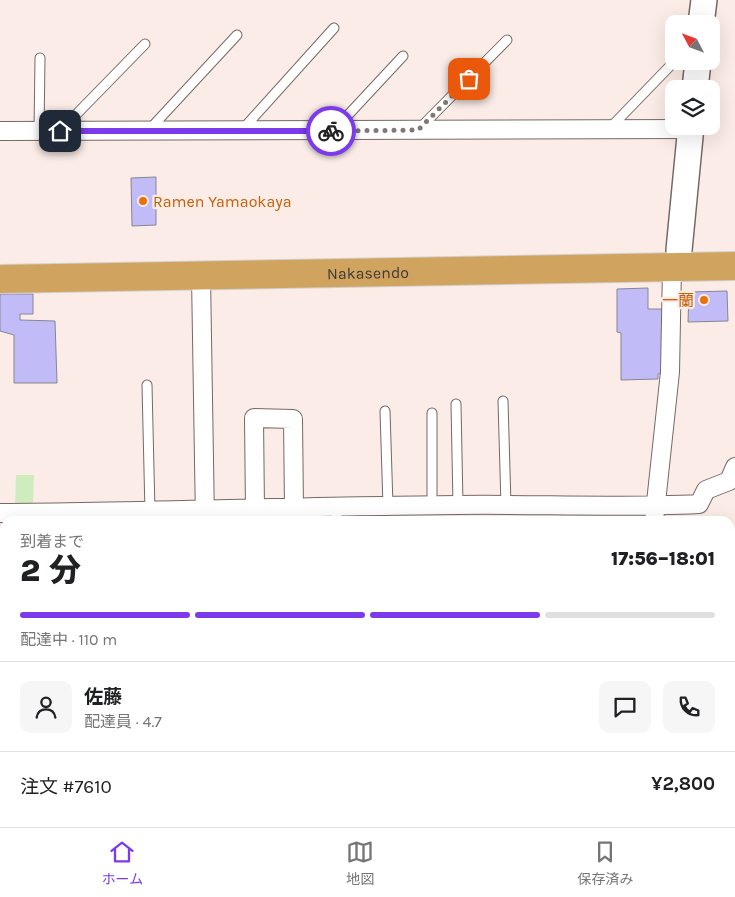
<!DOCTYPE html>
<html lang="ja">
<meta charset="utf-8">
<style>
:root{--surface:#fff;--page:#f6f6f6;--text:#202124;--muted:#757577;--line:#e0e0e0;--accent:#7c3aed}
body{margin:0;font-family:Karla,"Noto Sans JP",sans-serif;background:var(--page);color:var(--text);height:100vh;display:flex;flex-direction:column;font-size:19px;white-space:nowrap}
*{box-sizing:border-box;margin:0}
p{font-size:16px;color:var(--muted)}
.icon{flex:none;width:28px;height:28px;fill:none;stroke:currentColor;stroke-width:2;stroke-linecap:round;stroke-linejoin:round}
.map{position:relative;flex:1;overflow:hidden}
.details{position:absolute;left:0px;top:516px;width:735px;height:311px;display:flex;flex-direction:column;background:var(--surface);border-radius:15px 15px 0 0;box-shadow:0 5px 20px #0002}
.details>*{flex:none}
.needle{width:32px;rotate:311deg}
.fabs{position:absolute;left:665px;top:15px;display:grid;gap:10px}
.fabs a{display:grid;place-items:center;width:55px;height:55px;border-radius:10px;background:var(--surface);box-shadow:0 5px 20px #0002;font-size:25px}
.pin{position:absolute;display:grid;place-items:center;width:42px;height:42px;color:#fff;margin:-21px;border-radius:10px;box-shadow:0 2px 8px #0006}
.courier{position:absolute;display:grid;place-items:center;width:50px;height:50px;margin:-25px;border:4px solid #7c3aed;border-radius:50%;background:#fff;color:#222;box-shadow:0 1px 6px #0007}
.overview em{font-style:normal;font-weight:800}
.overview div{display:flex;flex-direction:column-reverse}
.overview{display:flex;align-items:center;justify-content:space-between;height:85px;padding:0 20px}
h1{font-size:32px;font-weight:800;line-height:38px}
.bar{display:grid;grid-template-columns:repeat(4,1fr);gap:8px 5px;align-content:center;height:60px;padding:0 20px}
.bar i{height:6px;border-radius:4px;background:var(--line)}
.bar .current{background:var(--accent)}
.bar p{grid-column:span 4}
.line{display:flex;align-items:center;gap:12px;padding:0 20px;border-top:1px solid var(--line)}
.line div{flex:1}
.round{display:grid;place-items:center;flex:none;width:52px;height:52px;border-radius:10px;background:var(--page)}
.dock{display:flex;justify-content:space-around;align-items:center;height:70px;border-top:1px solid var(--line);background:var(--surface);font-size:14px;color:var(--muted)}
.dock a{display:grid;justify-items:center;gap:2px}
.dock .current{color:var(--accent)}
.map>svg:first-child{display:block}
.green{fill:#cfecbe}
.building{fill:#c1bcf7;stroke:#878692}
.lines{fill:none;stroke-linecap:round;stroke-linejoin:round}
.lane-casing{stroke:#756964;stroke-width:11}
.street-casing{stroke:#756964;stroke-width:20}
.secondary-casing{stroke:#756964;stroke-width:28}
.highway-casing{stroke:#d1d0cf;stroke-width:30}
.lane{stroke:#fff;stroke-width:9}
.street{stroke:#fff;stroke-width:18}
.secondary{stroke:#fff;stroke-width:25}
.highway{stroke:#d0a45e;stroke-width:28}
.done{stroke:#817875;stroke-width:5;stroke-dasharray:0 9}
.route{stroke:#7c3aed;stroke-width:6}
.food-dot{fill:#e8710a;stroke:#fbece7;stroke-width:2}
.labels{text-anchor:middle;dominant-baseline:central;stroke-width:4.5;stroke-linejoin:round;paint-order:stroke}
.food-label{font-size:16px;fill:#c56008;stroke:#fbece7;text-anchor:start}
.street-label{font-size:16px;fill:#403a38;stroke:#fbece7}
</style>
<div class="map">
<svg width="735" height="827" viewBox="0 0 735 827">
<rect width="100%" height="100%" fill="#fbece7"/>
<path class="green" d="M16,475h18l-1,31h-18z"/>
<path class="building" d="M156,177v48l-24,1 -1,-48z
M648,288v21h19l-4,64 -5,1v5l-37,1v-47l-4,-1v-43z
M727,291l1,30 -40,1 1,-30z
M0,294h33v20h-13v6l35,1 2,62h-43v-48l-14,-4z"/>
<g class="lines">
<g class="lane-casing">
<path id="lane" d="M62,129l83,-85
M335,129l68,-73
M419,129l88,-89
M609,129l61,-63
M149,130l88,-95
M242,130l92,-102
M39,131l1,-73
M147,385l3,127
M503,401l3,104
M456,404l2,101
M385,411l3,95
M432,413v92
M336,508l1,13
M496,822l36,5
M190,827l1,-5
M268,827v-5
M478,827l2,-5"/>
</g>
<g class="street-casing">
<path id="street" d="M0,131l691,-2
M201,276l4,245
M255,510l-1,-92 39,1 1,90
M0,513c152,-1 305,-7 457,-8 81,-1 161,3 242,-1l7,-14 23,-9 6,-14
M654,521l16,-149 2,-105
M730,585h5
M0,638l5,1
M730,752l5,1
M618,827l2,-5"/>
</g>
<g class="secondary-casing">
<path id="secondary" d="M701,24l3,-24
M695,89l3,-28
M679,250l12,-124
M0,799l5,1
M97,822l19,5"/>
</g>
<g class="highway-casing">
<g id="highway">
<path id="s1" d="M0,279l735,-13"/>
</g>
</g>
<use href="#lane" class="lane"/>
<use href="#street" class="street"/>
<use href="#secondary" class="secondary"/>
<use href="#highway" class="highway"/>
</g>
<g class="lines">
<path class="done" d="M331,131l87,-1 51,-51"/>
<path class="route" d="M60,131h271"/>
</g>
<g class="food-dot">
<circle cx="143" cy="201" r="5"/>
<circle cx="704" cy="300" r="5"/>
</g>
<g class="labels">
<g class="food-label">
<text x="153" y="201">Ramen Yamaokaya</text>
<text x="694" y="300" text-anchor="end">一蘭</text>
</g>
<g class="street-label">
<text stroke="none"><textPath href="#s1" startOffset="368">Nakasendo</textPath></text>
</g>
</g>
</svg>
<div class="fabs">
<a><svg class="needle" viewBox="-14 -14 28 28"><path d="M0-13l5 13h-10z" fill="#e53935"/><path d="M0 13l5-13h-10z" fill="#757577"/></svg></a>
<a><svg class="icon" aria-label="layers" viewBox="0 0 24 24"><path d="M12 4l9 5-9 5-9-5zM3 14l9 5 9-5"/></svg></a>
</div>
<div class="pin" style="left:469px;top:79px;background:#ea580c"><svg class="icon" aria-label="bag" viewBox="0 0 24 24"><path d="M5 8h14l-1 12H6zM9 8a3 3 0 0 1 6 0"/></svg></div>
<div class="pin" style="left:60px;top:131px;background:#1f2937"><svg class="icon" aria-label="home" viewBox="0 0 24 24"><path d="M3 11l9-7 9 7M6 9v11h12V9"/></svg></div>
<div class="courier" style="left:331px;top:131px"><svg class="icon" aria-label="bike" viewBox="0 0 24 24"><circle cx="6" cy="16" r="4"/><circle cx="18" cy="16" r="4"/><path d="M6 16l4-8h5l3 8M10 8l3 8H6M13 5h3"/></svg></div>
<section class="details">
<div class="overview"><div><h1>2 分</h1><p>到着まで</p></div><em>17:56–18:01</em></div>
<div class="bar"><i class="current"></i><i class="current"></i><i class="current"></i><i></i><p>配達中 · 110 m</p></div>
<div class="line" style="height:90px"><a class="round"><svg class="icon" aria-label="person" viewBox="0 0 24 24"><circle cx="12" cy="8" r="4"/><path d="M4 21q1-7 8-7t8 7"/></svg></a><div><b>佐藤</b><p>配達員 · 4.7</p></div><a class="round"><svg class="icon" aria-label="chat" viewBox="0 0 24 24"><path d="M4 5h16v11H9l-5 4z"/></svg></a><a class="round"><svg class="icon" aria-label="phone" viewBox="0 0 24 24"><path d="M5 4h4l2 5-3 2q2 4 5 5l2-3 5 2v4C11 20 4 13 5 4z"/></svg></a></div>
<div class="line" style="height:65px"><div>注文 #7610</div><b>¥2,800</b></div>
</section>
</div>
<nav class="dock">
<a class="current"><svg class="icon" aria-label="home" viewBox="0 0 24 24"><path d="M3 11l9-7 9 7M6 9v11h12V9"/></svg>ホーム</a>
<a><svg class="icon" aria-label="map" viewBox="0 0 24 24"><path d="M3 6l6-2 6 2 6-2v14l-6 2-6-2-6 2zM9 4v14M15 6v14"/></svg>地図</a>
<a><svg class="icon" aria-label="saved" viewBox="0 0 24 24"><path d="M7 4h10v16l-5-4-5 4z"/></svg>保存済み</a>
</nav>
